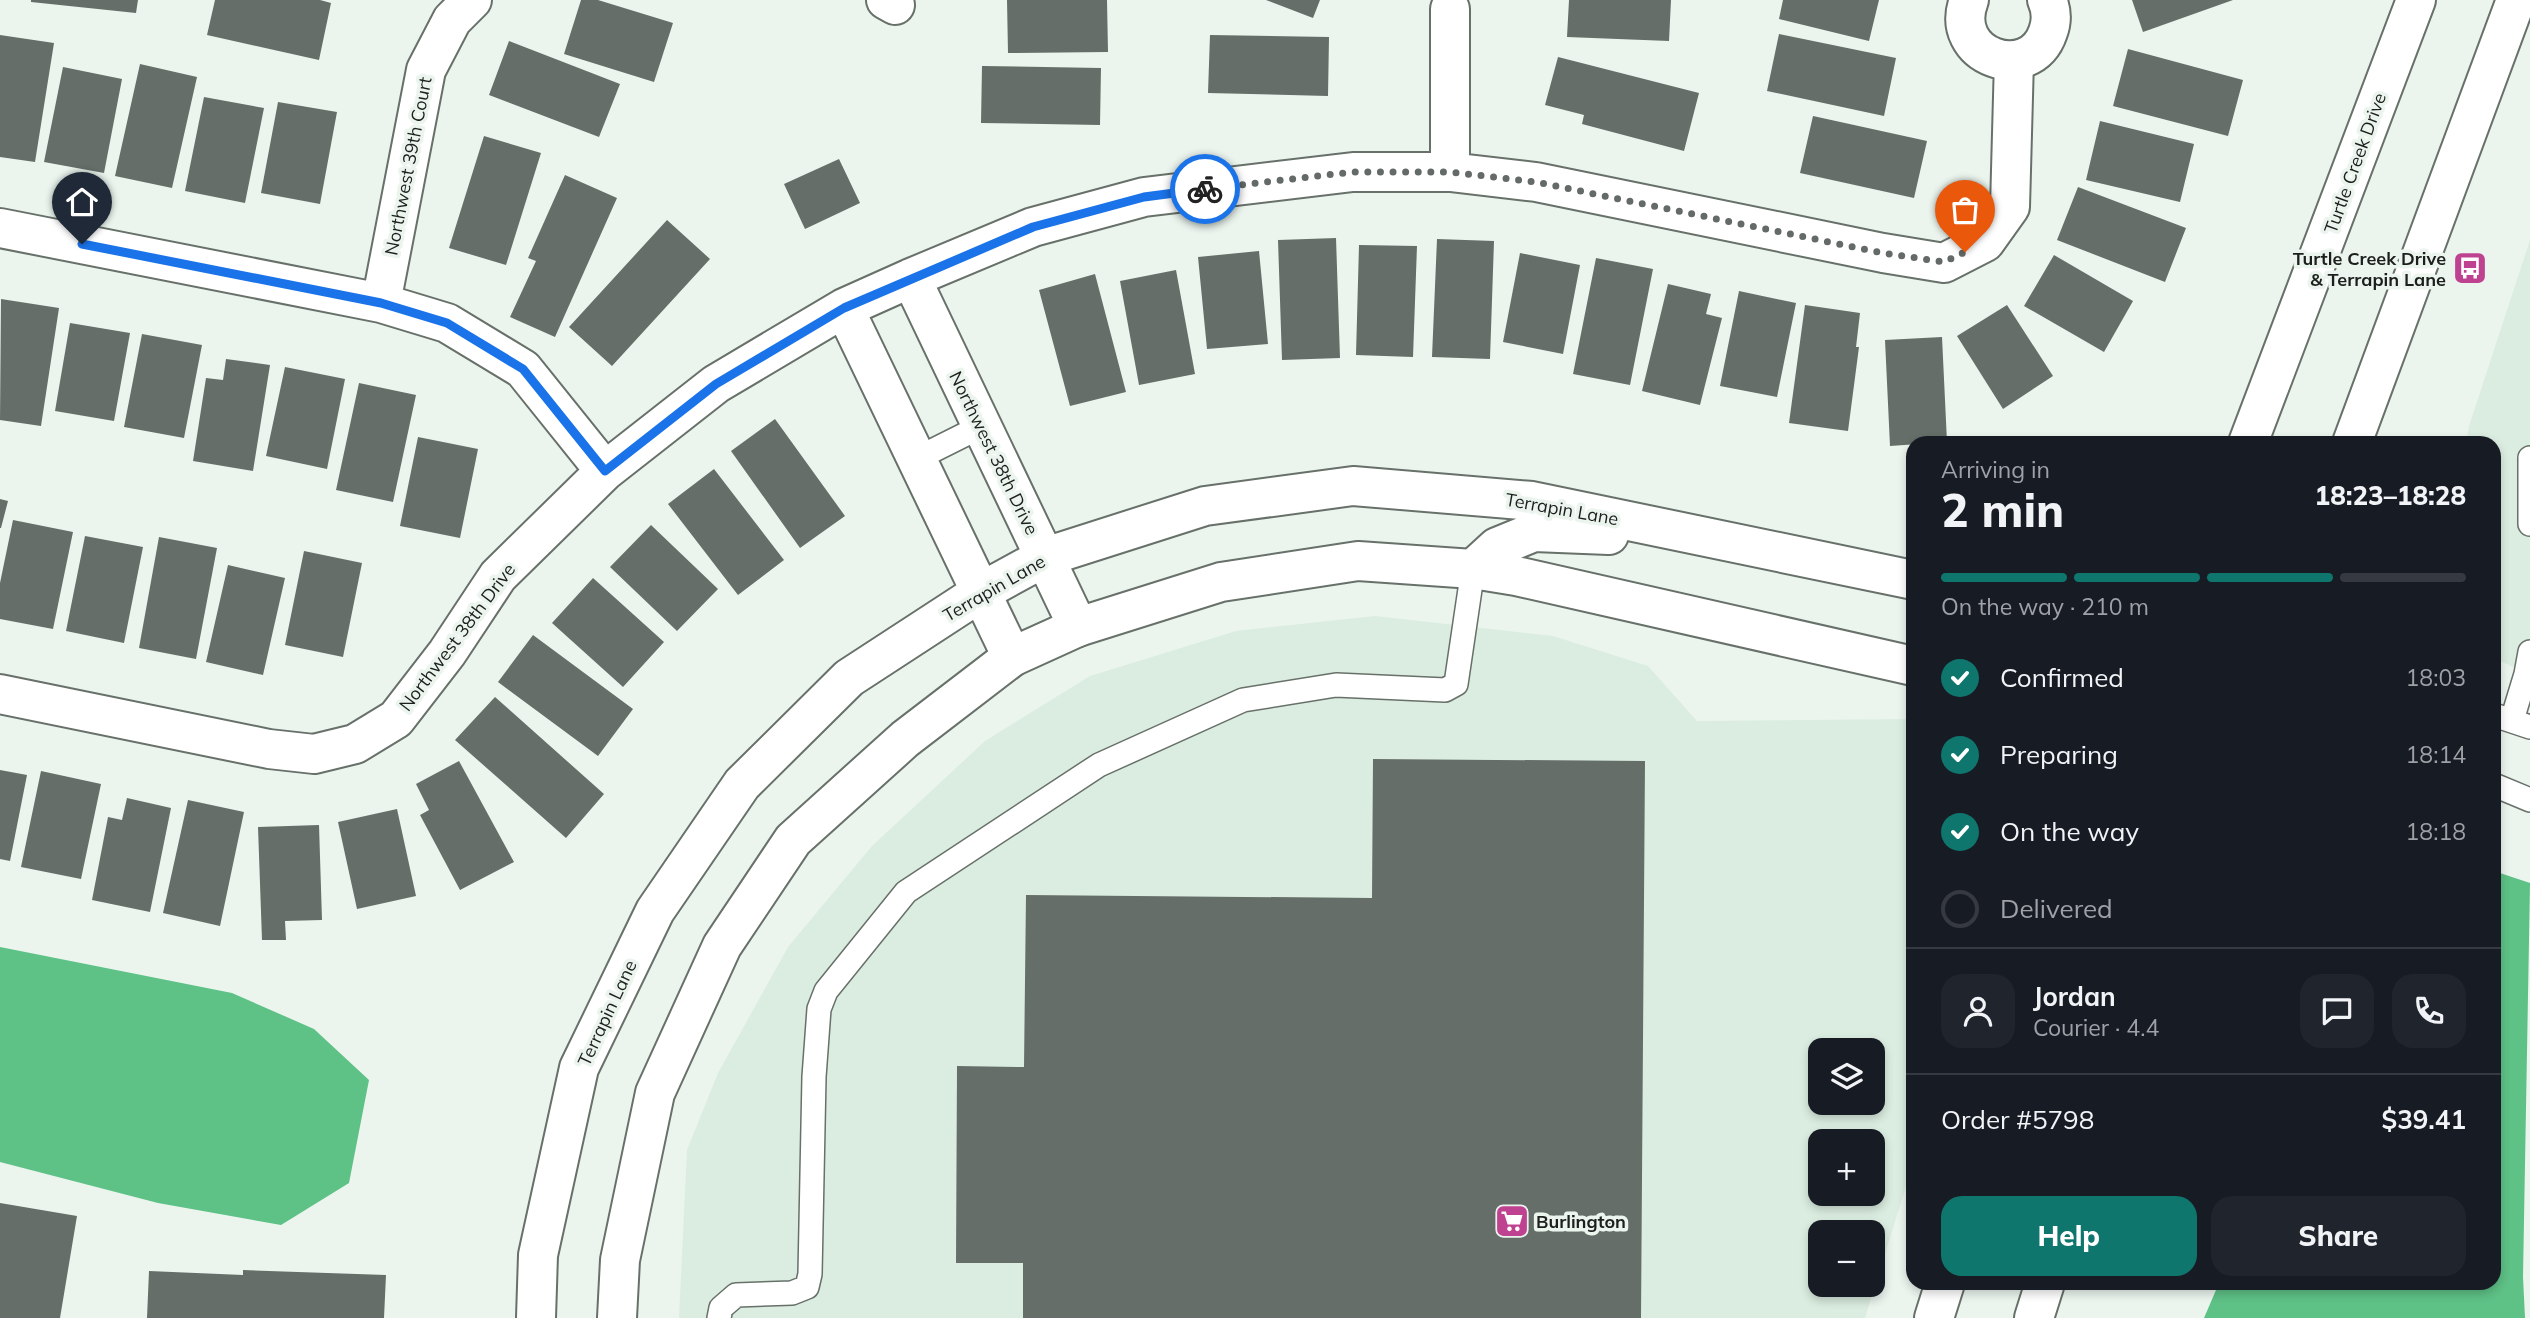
<!DOCTYPE html>
<meta charset="utf-8">
<style>
:root{--surface:#171b24;--page:#20242c;--text:#f1f3f6;--muted:#9ea1a6;--line:#363941;--accent:#0f766e}
body{margin:0;font-family:Mulish,sans-serif;background:var(--page);color:var(--text);height:100vh;display:flex;flex-direction:column;font-size:26px;white-space:nowrap}
*{box-sizing:border-box;margin:0}
p{font-size:23px;color:var(--muted)}
.icon{flex:none;width:38px;height:38px;fill:none;stroke:currentColor;stroke-width:2;stroke-linecap:round;stroke-linejoin:round}
.map{position:relative;flex:1;overflow:hidden}
.drawer{position:absolute;left:1906px;top:436px;width:595px;height:854px;display:flex;flex-direction:column;background:var(--surface);border-radius:21px;box-shadow:0 4px 10px #0003}
.drawer>*{flex:none}
.tools{position:absolute;left:1808px;top:1038px;display:grid;gap:14px}
.tools a{display:grid;place-items:center;width:77px;height:77px;border-radius:14px;background:var(--surface);box-shadow:0 4px 10px #0003;font-size:35px}
.pin{position:absolute;display:grid;place-items:center;width:60px;height:60px;color:#fff;margin:-72px -30px;border-radius:50% 50% 50% 0;rotate:-45deg;box-shadow:0 0 7px #0007}
.pin .icon{rotate:45deg}
.courier{position:absolute;display:grid;place-items:center;width:70px;height:70px;margin:-35px;border:5px solid #1a73e8;border-radius:50%;background:#fff;color:#222;box-shadow:0 2px 9px #0007}
.overview em{font-style:normal;font-weight:800}
.overview div{display:flex;flex-direction:column-reverse}
.overview{display:flex;align-items:center;justify-content:space-between;height:119px;padding:0 35px}
h1{font-size:46px;font-weight:800;line-height:52px}
.bar{display:grid;grid-template-columns:repeat(4,1fr);gap:10px 7px;align-content:center;height:84px;padding:0 35px}
.bar i{height:9px;border-radius:5px;background:var(--line)}
.bar .selected{background:var(--accent)}
.bar p{grid-column:span 4}
.line{display:flex;align-items:center;gap:18px;padding:0 35px;border-top:2px solid var(--line)}
.line div{flex:1}
.round{display:grid;place-items:center;flex:none;width:74px;height:74px;border-radius:21px;background:var(--page)}
ol{padding:0 35px;list-style:none}
li{display:flex;align-items:center;gap:21px;height:77px}
li p{margin-inline-start:auto}
li .icon{padding:7px;border-radius:50%;background:var(--accent);color:#fff;stroke-width:4}
li:last-child{color:var(--muted)}
li i{width:38px;height:38px;border:4px solid var(--line);border-radius:50%}
.action{display:flex;gap:14px;margin-top:auto;padding:14px 35px}
.action a{flex:1;height:80px;border-radius:21px;background:var(--accent);color:#fff;font-size:28px;font-weight:800;line-height:80px;text-align:center}
.action a+a{background:var(--page);color:var(--text)}
.map>svg:first-child{display:block}
.built{fill:#dbede0;fill-rule:evenodd}
.water{fill:#5ec186}
.building{fill:#656e68}
.lines{fill:none;stroke-linecap:round;stroke-linejoin:round}
.lane-casing{stroke:#677069;stroke-width:26}
.street-casing{stroke:#677069;stroke-width:42}
.secondary-casing{stroke:#677069;stroke-width:42}
.lane{stroke:#fff;stroke-width:23}
.street{stroke:#fff;stroke-width:38}
.secondary{stroke:#fff;stroke-width:38}
.done{stroke:#646a66;stroke-width:7;stroke-dasharray:0 12.6}
.route{stroke:#1a73e8;stroke-width:9}
.labels{text-anchor:middle;dominant-baseline:central;stroke-width:7;stroke-linejoin:round;paint-order:stroke}
.street-label{font-size:18px;fill:#1c1f1d;stroke:#ebf5ee}
.poi-label{font-size:18px;font-weight:bold;fill:#1c1f1d;stroke:#ebf5ee;text-anchor:end}
</style>
<div class="map">
<svg width="2530" height="1318" viewBox="0 0 2530 1318">
<rect width="100%" height="100%" fill="#ebf5ee"/>
<path class="built" d="M2530,240v435l-36,-17v-215h-28l3,-17z
M1375,616l178,20 95,30 49,55 216,-2v445l-48,154h-1186l8,-168 31,-77 70,-126 84,-101 113,-105 105,-65 146,-45zM1820,1050h52v52h-52zM1820,1141h52v53h-52zM1820,1232h52v52h-52z"/>
<path class="water" d="M2494,871l36,12 -7,394 2,41h-321l15,-35h275z
M0,947l232,46 82,36 55,51 -20,103 -68,42 -123,-22 -158,-41z"/>
<path class="building" d="M31,0h107l-2,13 -105,-11z
M215,0h105l11,3 -12,57 -112,-25z
M581,0h17l75,23 -19,59 -90,-28z
M1007,0h100l1,52 -100,1z
M1266,0h54l-7,18z
M1569,0h102l-2,41 -102,-4z
M1783,0h96l-10,41 -90,-22z
M2132,0h101l-90,32z
M1779,34l117,24 -12,58 -117,-25z
M0,35l54,8 -19,119 -35,-5z
M1210,35l119,2 -1,59 -120,-3z
M509,41l111,43 -21,53 -110,-42z
M2128,49l115,31 -15,56 -115,-30z
M1558,57l141,36 -15,58 -102,-27 2,-9 -39,-10z
M140,64l57,13 -25,111 -57,-12z
M982,66l119,2 -1,57 -119,-2z
M63,67l59,12 -18,94 -60,-11z
M204,97l60,11 -19,95 -60,-12z
M278,102l59,10 -17,92 -59,-11z
M1813,116l114,25 -13,57 -114,-25z
M2100,121l94,23 -14,58 -94,-22z
M484,136l57,17 -35,112 -57,-17z
M839,159l21,44 -55,26 -21,-45z
M565,175l52,23 -62,139 -45,-20 26,-56 -8,-3z
M2078,187l108,41 -21,54 -108,-42z
M667,220l43,39 -98,107 -43,-39z
M1336,238l4,120 -58,2 -4,-120z
M1437,239l57,2 -4,118 -58,-2z
M1359,245l58,1 -4,111 -57,-2z
M1259,251l9,93 -61,5 -9,-92z
M1520,253l60,12 -17,89 -60,-12z
M2054,255l79,46 -29,51 -80,-46z
M1596,258l57,11 -23,116 -57,-11z
M1176,270l19,104 -56,11 -19,-104z
M1095,274l31,118 -56,14 -31,-116z
M1668,284l43,10 -5,20 16,4 -22,87 -58,-14z
M1739,291l57,12 -19,94 -57,-11z
M1,299l58,9 -18,118 -41,-6z
M1805,305l55,8 -4,34h3l-11,84 -59,-8z
M2007,305l46,71 -50,33 -46,-73z
M70,323l60,10 -16,88 -59,-10z
M142,334l60,11 -18,93 -60,-11z
M1942,337l5,105 -57,4 -5,-106z
M226,359l44,6 -17,106 -60,-10 13,-83 17,2z
M285,367l60,12 -18,90 -61,-13z
M359,383l57,12 -23,107 -57,-12z
M775,419l70,97 -45,32 -69,-97z
M418,437l60,12 -18,89 -60,-12z
M714,469l70,91 -46,35 -70,-91z
M0,499l8,2 -7,27h-1z
M13,520l60,12 -20,97 -53,-10v-36z
M651,525l67,64 -41,42 -67,-64z
M85,536l58,11 -19,96 -58,-12z
M159,537l58,11 -21,111 -57,-11z
M304,551l58,12 -19,94 -58,-12z
M228,565l57,13 -22,97 -57,-13z
M593,578l71,64 -41,45 -71,-64z
M533,635l100,74 -35,47 -100,-74z
M495,697l109,97 -38,44 -111,-98z
M1373,759l272,2 -4,557h-618v-55h-67l1,-197 67,1 2,-172 346,3z
M459,761l55,101 -54,28 -40,-75 9,-5 -13,-26z
M0,770l27,5 -17,86 -10,-2z
M41,771l60,13 -20,95 -60,-12z
M127,798l44,10 -21,104 -58,-12 16,-83 14,3z
M188,800l56,12 -24,114 -57,-13z
M397,809l19,87 -59,13 -19,-87z
M319,825l3,95 -37,1 1,19h-24l-4,-113z
M0,1203l77,13 -17,102h-60z
M243,1270l143,5 -2,43h-237l2,-47 94,4z"/>
<g class="lines">
<g class="lane-casing">
<path id="lane" d="M2530,458v66
M916,459l66,-33
M2494,715l36,12
M2512,720l14,-46 4,-22
M2494,785l36,15
M719,1318l2,-10 15,-13 56,-2 15,-6 3,-13 4,-197 5,-68 7,-18 80,-99 193,-127 144,-65 93,-15 109,5 11,-6 17,-115"/>
</g>
<g class="street-casing">
<path id="street" d="M886,0l9,5
M1969,0c-22,57 61,85 79,32 4,-11 4,-21 -1,-32
M1450,9v163
M0,228l381,75 66,20 76,46 82,102
M911,278l167,349
M381,303l45,-233 26,-50 20,-20
M844,308l168,349
M0,694l269,55 45,5 41,-10 41,-25 51,-66 51,-77 107,-105 111,-87 128,-76 67,-30 122,-51 111,-30 209,-25h97l86,10 347,71 61,10 41,-21 25,-35 4,-147"/>
</g>
<g class="secondary-casing">
<path id="secondary" d="M2248,443l168,-443
M2352,443l164,-443
M1473,569l24,-22 37,-15 75,3
M536,1318l2,-63 41,-187 76,-157 87,-127 107,-106 132,-86 64,-35 160,-51 148,-20 179,15 381,79
M617,1318l3,-58 35,-167 67,-147 71,-106 112,-101 107,-82 66,-30 143,-45 137,-21 115,8 43,7 397,90
M1934,1318l11,-35
M2034,1318l11,-35"/>
</g>
<use href="#lane" class="lane"/>
<use href="#street" class="street"/>
<use href="#secondary" class="secondary"/>
</g>
<g class="lines">
<path class="done" d="M1205,189l148,-17h97l86,10 347,71 61,9 21,-10"/>
<path class="route" d="M82,244l299,59 66,20 76,46 82,102 111,-87 128,-76 189,-81 111,-30 61,-8"/>
</g>
<defs>
<g id="bus-square" transform="scale(1.75)"><rect x="-9" y="-9" width="18" height="18" rx="4" fill="#bf4290" stroke="#ebf5ee"/><path d="M-5-6H5V4H4V6H2V4H-2V6H-4V4H-5ZM-3.5-4V0h7V-4ZM-3.5 1.2v1.5H-2V1.2ZM2 1.2v1.5H3.5V1.2Z" fill="#fff"/></g>
<g id="supermarket-square" transform="scale(1.75)"><rect x="-9" y="-9" width="18" height="18" rx="4" fill="#bf4290" stroke="#ebf5ee"/><path d="M-6-5.5h2.5l.6 2H6L4.5 2H-2.5L-4.4-4H-6ZM-1.5 3.2a1.3 1.3 0 1 0 .1 0ZM3 3.2a1.3 1.3 0 1 0 .1 0Z" fill="#fff"/></g>
</defs>
<g fill-rule="evenodd">
<use href="#bus-square" x="2470" y="268"/>
<use href="#supermarket-square" x="1512" y="1221"/>
</g>
<g class="labels">
<g class="street-label">
<text transform="translate(2355 163) rotate(-70)">Turtle Creek Drive</text>
<text transform="translate(408 166) rotate(-79)">Northwest 39th Court</text>
<text transform="translate(994 453) rotate(64)">Northwest 38th Drive</text>
<text transform="translate(1562 509) rotate(10)">Terrapin Lane</text>
<text transform="translate(994 588) rotate(-30)">Terrapin Lane</text>
<text transform="translate(457 637) rotate(-53)">Northwest 38th Drive</text>
<text transform="translate(607 1013) rotate(-65)">Terrapin Lane</text>
</g>
<g class="poi-label">
<text x="2446" y="258">Turtle Creek Drive<tspan x="2446" dy="21">&amp; Terrapin Lane</tspan></text>
<text x="1536" y="1221" text-anchor="start">Burlington</text>
</g>
</g>
</svg>
<div class="tools">
<a><svg class="icon" aria-label="layers" viewBox="0 0 24 24"><path d="M12 4l9 5-9 5-9-5zM3 14l9 5 9-5"/></svg></a>
<a>+</a>
<a>−</a>
</div>
<div class="pin" style="left:1965px;top:252px;background:#ea580c"><svg class="icon" aria-label="bag" viewBox="0 0 24 24"><path d="M5 8h14l-1 12H6zM9 8a3 3 0 0 1 6 0"/></svg></div>
<div class="pin" style="left:82px;top:244px;background:#1f2937"><svg class="icon" aria-label="home" viewBox="0 0 24 24"><path d="M3 11l9-7 9 7M6 9v11h12V9"/></svg></div>
<div class="courier" style="left:1205px;top:189px"><svg class="icon" aria-label="bike" viewBox="0 0 24 24"><circle cx="6" cy="16" r="4"/><circle cx="18" cy="16" r="4"/><path d="M6 16l4-8h5l3 8M10 8l3 8H6M13 5h3"/></svg></div>
<section class="drawer">
<div class="overview"><div><h1>2 min</h1><p>Arriving in</p></div><em>18:23–18:28</em></div>
<div class="bar"><i class="selected"></i><i class="selected"></i><i class="selected"></i><i></i><p>On the way · 210 m</p></div>
<ol>
<li><svg class="icon" aria-label="check" viewBox="0 0 24 24"><path d="M5 12l5 5 9-10"/></svg>Confirmed<p>18:03</p></li>
<li><svg class="icon" aria-label="check" viewBox="0 0 24 24"><path d="M5 12l5 5 9-10"/></svg>Preparing<p>18:14</p></li>
<li><svg class="icon" aria-label="check" viewBox="0 0 24 24"><path d="M5 12l5 5 9-10"/></svg>On the way<p>18:18</p></li>
<li><i></i>Delivered</li>
</ol>
<div class="line" style="height:126px"><a class="round"><svg class="icon" aria-label="person" viewBox="0 0 24 24"><circle cx="12" cy="8" r="4"/><path d="M4 21q1-7 8-7t8 7"/></svg></a><div><b>Jordan</b><p>Courier · 4.4</p></div><a class="round"><svg class="icon" aria-label="chat" viewBox="0 0 24 24"><path d="M4 5h16v11H9l-5 4z"/></svg></a><a class="round"><svg class="icon" aria-label="phone" viewBox="0 0 24 24"><path d="M5 4h4l2 5-3 2q2 4 5 5l2-3 5 2v4C11 20 4 13 5 4z"/></svg></a></div>
<div class="line" style="height:91px"><div>Order #5798</div><b>$39.41</b></div>
<div class="action"><a>Help</a><a>Share</a></div>
</section>
</div>
